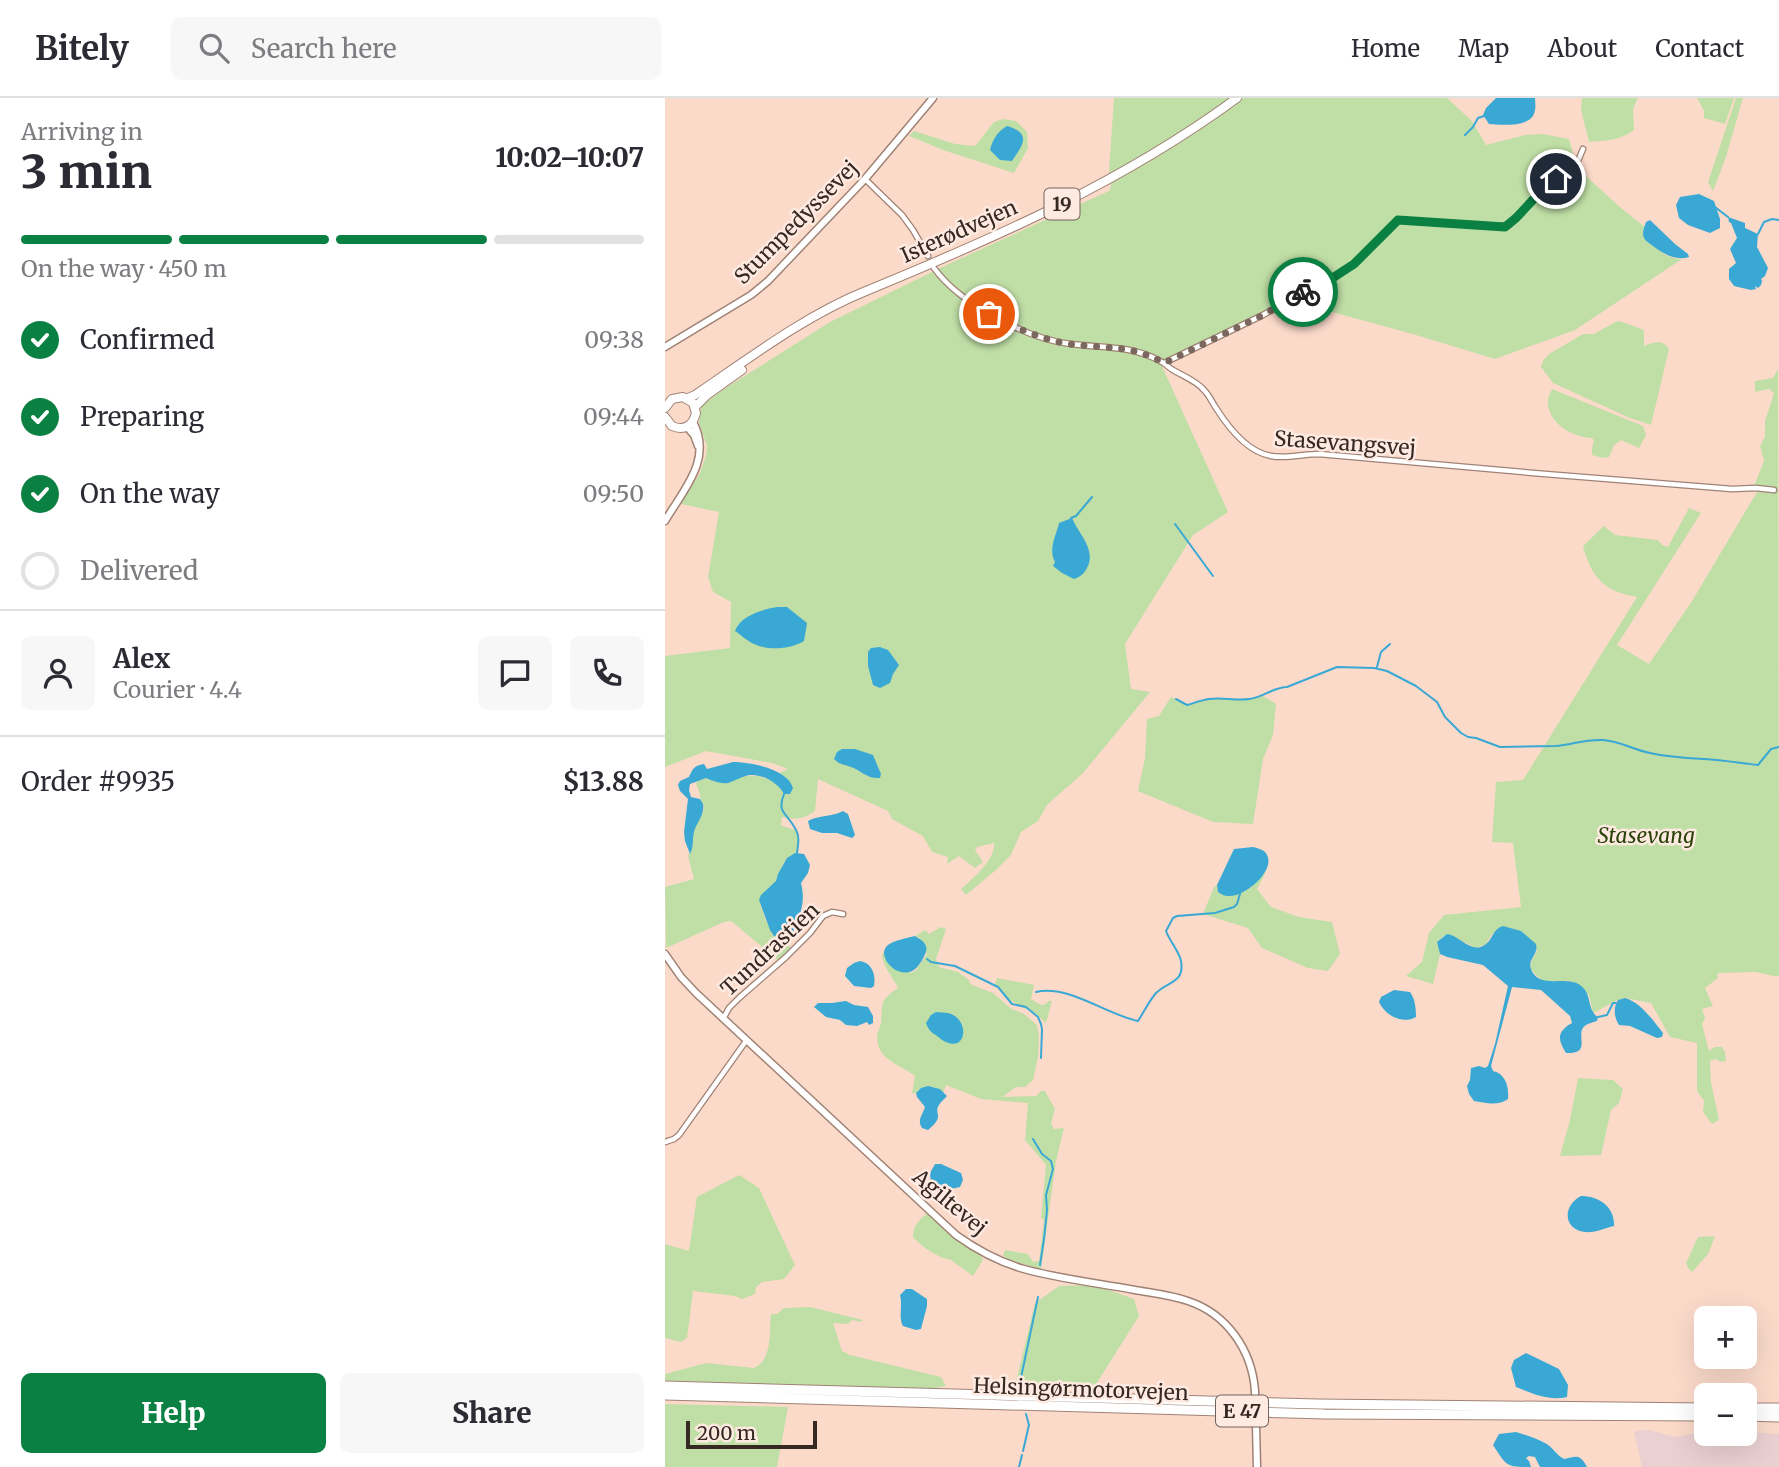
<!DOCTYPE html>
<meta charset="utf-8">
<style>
:root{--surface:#fff;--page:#f7f7f7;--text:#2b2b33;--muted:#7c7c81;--line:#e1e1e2;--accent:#0b8043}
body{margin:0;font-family:Merriweather,serif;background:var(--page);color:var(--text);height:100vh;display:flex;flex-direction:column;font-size:26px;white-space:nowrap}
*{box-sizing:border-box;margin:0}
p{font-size:23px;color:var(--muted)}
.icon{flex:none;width:38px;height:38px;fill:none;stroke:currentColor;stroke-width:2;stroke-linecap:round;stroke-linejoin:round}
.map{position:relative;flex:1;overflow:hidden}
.panel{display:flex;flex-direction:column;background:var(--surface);width:665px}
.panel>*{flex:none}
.fabs{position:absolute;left:1029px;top:1208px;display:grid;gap:14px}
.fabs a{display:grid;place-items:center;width:63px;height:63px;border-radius:10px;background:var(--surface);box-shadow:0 7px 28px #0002;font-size:35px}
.scale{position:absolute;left:21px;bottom:18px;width:131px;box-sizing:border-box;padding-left:7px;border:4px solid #362923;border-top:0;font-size:19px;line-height:24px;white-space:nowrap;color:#362923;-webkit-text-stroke:5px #ffeae1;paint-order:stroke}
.pin{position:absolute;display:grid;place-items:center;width:60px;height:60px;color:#fff;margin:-30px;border:4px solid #fff;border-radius:50%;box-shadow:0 2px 7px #0007}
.courier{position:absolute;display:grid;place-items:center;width:70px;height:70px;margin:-35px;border:5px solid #0b8043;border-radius:50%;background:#fff;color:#222;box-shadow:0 2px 9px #0007}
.summary em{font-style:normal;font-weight:800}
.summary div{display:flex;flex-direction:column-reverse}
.summary{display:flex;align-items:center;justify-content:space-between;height:119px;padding:0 21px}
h1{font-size:46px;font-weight:800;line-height:52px}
.bar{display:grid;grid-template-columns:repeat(4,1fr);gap:10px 7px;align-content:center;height:84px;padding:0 21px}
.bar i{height:9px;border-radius:5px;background:var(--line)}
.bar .on{background:var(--accent)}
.bar p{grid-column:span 4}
.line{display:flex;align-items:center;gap:18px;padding:0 21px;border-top:2px solid var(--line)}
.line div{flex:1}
.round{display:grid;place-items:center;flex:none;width:74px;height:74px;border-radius:10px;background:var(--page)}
ol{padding:0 21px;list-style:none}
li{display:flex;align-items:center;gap:21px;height:77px}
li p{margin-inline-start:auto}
li .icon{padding:7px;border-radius:50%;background:var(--accent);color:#fff;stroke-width:4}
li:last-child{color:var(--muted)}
li i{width:38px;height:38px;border:4px solid var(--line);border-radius:50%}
.action{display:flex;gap:14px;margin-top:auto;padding:14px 21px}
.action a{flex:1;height:80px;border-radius:10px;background:var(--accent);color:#fff;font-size:28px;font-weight:800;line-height:80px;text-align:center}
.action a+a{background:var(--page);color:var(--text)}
header{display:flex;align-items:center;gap:42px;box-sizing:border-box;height:98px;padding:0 35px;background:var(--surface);border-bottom:2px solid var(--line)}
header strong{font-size:33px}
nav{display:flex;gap:38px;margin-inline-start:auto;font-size:24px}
.search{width:490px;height:63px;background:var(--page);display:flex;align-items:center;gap:18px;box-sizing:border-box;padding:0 24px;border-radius:10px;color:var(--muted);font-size:26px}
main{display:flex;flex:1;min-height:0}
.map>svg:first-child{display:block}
.education{fill:#ebd0d2}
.green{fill:#c0dfa6}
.water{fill:#3aa8d4}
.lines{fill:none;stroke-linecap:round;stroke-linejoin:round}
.stream{stroke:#3aa8d4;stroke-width:2}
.minor-casing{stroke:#a08274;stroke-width:7}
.tertiary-casing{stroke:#a08274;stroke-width:9}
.primary-casing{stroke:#a08274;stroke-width:10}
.trunk-casing{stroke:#a08274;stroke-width:10}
.motorway-casing{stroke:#a08274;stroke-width:11}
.minor{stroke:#fff;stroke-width:4.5}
.tertiary{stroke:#fff;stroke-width:6}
.primary{stroke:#fff;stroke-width:8}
.trunk{stroke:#fff;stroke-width:8}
.motorway{stroke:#fff;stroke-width:9}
.tertiary-bridge-casing{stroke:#a08274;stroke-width:9;stroke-linecap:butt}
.tertiary-bridge{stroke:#fff;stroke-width:6}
.done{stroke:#7b675d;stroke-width:7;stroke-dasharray:0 12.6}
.route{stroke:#0b8043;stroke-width:9}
.labels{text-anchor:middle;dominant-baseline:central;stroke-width:5;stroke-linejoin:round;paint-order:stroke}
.shield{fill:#ffeae1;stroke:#72635c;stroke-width:2}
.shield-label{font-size:19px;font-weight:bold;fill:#362923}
.street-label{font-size:21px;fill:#362923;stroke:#ffeae1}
.park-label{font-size:21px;font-style:italic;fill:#294309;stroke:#ffeae1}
</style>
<header>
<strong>Bitely</strong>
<div class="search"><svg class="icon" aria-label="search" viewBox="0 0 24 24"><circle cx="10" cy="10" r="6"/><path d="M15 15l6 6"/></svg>Search here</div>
<nav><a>Home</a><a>Map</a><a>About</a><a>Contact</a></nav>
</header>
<main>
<section class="panel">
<div class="summary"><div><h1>3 min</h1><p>Arriving in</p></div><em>10:02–10:07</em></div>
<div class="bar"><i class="on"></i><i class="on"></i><i class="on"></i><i></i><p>On the way · 450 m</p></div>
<ol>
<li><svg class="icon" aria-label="check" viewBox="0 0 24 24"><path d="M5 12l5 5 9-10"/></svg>Confirmed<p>09:38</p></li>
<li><svg class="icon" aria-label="check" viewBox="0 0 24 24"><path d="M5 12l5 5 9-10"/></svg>Preparing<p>09:44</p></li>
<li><svg class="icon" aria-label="check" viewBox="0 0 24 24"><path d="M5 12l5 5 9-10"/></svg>On the way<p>09:50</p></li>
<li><i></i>Delivered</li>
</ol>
<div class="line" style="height:126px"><a class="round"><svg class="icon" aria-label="person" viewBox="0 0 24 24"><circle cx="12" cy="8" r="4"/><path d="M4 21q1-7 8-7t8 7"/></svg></a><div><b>Alex</b><p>Courier · 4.4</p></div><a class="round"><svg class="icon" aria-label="chat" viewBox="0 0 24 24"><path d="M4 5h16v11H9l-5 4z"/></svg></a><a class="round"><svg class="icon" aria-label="phone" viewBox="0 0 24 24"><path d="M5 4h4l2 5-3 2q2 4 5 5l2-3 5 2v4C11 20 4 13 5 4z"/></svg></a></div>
<div class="line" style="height:91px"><div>Order #9935</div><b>$13.88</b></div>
<div class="action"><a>Help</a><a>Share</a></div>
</section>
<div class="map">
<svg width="1114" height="1369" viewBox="0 0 1114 1369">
<rect width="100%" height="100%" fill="#fbdaca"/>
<path class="education" d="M984,1332l26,7 31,-6v2l39,-1 34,2v33h-137l-8,-36z"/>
<path class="green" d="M449,0h333l25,23 14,24 39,-10 17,-1 27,5 8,29 44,40 24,19 -2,4c10,15 20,27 39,28l-107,71 -80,29 -79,-24 -124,-34 -131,63 67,148 -35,23 -68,109 6,45 19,3 -67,81 -36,32 -9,16 -17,11 -10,23 -15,15 -30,25 -5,-6c11,-10 35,-30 33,-46l-17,4 -2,3 8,12 -8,6 -16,-12 -12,8 1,-7 -16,-5 -9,-16 -31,-17 -4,-8 -70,-32 -3,32c-11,8 -19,9 -33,6l-1,8 16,6 2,11 -2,11c-12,3 -16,16 -21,27 -2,6 -3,4 -8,8 -4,4 -5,11 -8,16l6,17 8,15 8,2 10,11 -13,12 -48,-40 -7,1 -58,26 -1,-61 29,-8 -6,-23c6,-9 3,-18 7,-28 2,-7 10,-15 9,-22 0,-2 -2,-3 -3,-5 -1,-6 -2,-11 -5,-17l2,-4 8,-2c23,11 28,-4 48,-2 10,0 17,5 26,10l2,-12 -3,-1 9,-4 -16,-6 -66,-12 -41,16v-111l65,-8 1,-46 -18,-10 -5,-15 11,-65 -38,-8 19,-31 6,-17 1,-10 -8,-23 3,-18 22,-16 106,-67 110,-54 171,-78 -2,-1 2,-2 -2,-16z
M917,0h56l-5,11 1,21c-13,10 -29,11 -45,12l-8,-32z
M1032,0h37l-9,26 -21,-6v-7z
M1071,0h7l-17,59 -13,34 -5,-9z
M338,21l13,2 11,11 1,16 -14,25 -71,-23 -34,-14 5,-5 41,13 20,2 19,-24z
M954,223l25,9v16c9,-4 19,-7 25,3l-18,76 -21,-7 -77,-35 -12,-16 2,-6 6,-7 34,-20h11l21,-12z
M1113,271l1,607h-5l-18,-4 -37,1 -2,1 1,4 -13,10 8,18 -11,3 3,9 -3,6 7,27 6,-4h7l3,5 1,9 -6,1 -4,-3 -6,2 1,21 8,38 -7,4 -9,-12 1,-11 -7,-10v-48l-27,-6 -19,-34 -26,-5 -5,1 -27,14 -4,-18 -19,-14h-27l-7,-6 -5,-6 -1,-4 7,-15 -44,-17 -8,12 -10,3 -15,-8 -17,-4 -6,6 3,12 -7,30 -27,-8 16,-14 7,-29 15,-18 77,-8 -8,-64 -21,-1 4,-60 27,-2 114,-183c-5,-1 -11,-2 -16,-4 -22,-6 -33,-26 -38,-47l21,-20 11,9 43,5 4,5 6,2 21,-39 12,5 -84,132 32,19 43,-63 68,-114 -6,-1 10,-25 -4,-15 5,-9v-16l9,-28 -5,-4 -14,3v-11l18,-3z
M887,291l91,37 3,9 -7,13 -18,-8 -7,5 -5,12 -7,1 -10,-3v-7l2,-7 -2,-3c-19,0 -46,-16 -44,-38 0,-4 3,-8 4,-11z
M598,598l13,8 -3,31 -10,24 -10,65 -40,-2 -75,-31 7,-33 2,-39 12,-3 12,-19 16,8 25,-7 16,2 23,-1z
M601,774l-9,17 14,18 28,10 33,5 8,32 -12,17 -20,-3 -46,-20 -14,-20 -45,-14 11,-27 3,-2 1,7 35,-6z
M276,829l5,2 -10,30 3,8 19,5 11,8 1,4 23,9 17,15 14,6 13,11 2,10 -1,22 -5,23 -8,7h-9l-14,10 34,-1 5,-5h4l10,18 -4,14 3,6 10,-1 -8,33 -15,108 -31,-9 -7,-4 2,-6 23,4 5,8 6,-1 5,-41 -3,-2 5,-53 -21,-25 3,-37 -47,-4 -35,-14 -3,8 -9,-6 -13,1 -5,5h-4l3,-17c-14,-11 -38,-16 -38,-39 0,-5 4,-10 4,-16 2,-21 -1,-20 17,-33 -5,-11 -16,-22 -16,-34l2,-2 1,7 26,14 5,-3 11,-16 -7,-16 -5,-2 10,-6 4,4z
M332,880l37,7 -3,14 10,6 5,-1 2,-3h4l-6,22 -18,-16 -3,2 -18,-11 -8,-10 -5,-1z
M913,980l35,2 10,9 -4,14 -8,7 -10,45 -41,1 10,-36z
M74,1077l20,13 36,77 -11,14 -22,3 -6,5 -1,7 -13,5 -7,-3 -42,-5 -6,47 -6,4 -16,-4v-94l24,7 8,-54z
M262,1116l35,29 19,12 2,5 -10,16 -22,-16c-13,-2 -29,-13 -38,-23 -1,-9 7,-19 14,-23z
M1050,1138l-7,18 -16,18 -4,-4 -2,-5 12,-26z
M430,1187l39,14 5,17 -46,73 -78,-3 20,-83 24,-17z
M145,1209l53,13 -2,2 -9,-2 -4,4 -15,-1 9,28 8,4 91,22 5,9 -25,4 -256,-8v-8l41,-11 48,5c19,-8 15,-37 17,-54h6l7,-6z
M0,1306l123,3 -11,60h-112z"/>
<path class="water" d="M831,0h39c0,4 1,8 0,12 -2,18 -33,15 -46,14l-6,-9 3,-7z
M342,28c25,7 16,19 5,35l-12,-1 -10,-10c3,-11 7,-18 17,-24z
M1034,96l15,7 6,18v9l-10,5 -22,-8 -9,-7 -3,-13 4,-8z
M1063,119l17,6v5l13,6 -1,13 11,21 -3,8 -4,3 1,2 -1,4 -3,3 -3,-2 1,3 -5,1 -17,-4 -5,-7v-10l7,-6 -6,-14 7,-11 -6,-15 -2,-1z
M985,122l25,24 13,10 1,3c-14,4 -25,-3 -36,-11 -5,-4 -10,-6 -10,-13 0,-4 2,-7 3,-11z
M407,420c6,15 25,32 15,50 -3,6 -7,9 -13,11l-12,-6 -9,-7 2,-4c-7,-13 1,-26 4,-39z
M113,509h9l20,16 -3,18c-13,8 -35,10 -50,3 -7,-3 -13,-9 -19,-13 5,-15 28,-22 43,-24z
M215,549l8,3 11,15 -6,9 -3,9 -10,5 -7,-3 -5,-19v-14l3,-4z
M177,651h13l18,6 8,19 -1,4c-13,1 -18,-7 -29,-11 -8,-3 -11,-2 -17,-8l3,-7z
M68,664c17,0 55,7 60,26l-3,6h-6c-6,-11 -21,-20 -34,-19 -8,1 -15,6 -22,8 -8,1 -15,-2 -22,-5l-16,6 -1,6 2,7 9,2c3,5 4,5 3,11 -1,8 -7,14 -9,22 -2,8 0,15 -4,22l-5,-13 -1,-9 4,-33 -8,-8 -2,-6 2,-4 9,-4c4,-9 5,-11 15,-13l3,5z
M178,713l5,3 7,21 -3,3 -15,-5h-15l-12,-4 -2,-8c11,-6 24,-4 35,-10z
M588,749c4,1 8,2 11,4 17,16 -19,47 -36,45 -4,0 -7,-2 -10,-4l-1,-7 17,-36z
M130,755l9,1 6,11 -2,8 -7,10c5,21 -1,30 -8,50l-11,5 -8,-2 -4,-6 -11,-30 2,-5 15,-14 2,-7 9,-16z
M838,828l18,5 15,13c3,10 -9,16 -5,25 8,21 34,6 49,16 13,9 6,24 18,32l-1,4c-3,1 -8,2 -11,4 -13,8 8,29 -20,28 -8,-13 -10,-21 6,-30l-2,-7 -29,-26 -29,-3 -21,79 2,5c13,3 16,16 15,28 -9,7 -23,4 -34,2l-5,-7 -2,-8 3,-6 1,-12 8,-2 6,2 3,-2 7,-22 13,-58 -25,-21 -36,-8 -7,-3 -3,-12 10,-8c12,1 23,19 36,12 10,-5 9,-17 20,-20z
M250,838c14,8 14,13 6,26 -6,9 -12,13 -23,9 -9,-3 -20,-18 -10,-26 7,-5 19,-7 27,-9z
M195,863c12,2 16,13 14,25l-3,2 -17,-2 -9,-10 2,-8 7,-5z
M729,892l16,2c5,7 6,16 6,25 -14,8 -31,-2 -37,-15l2,-5z
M960,900c15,4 28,22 38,35l-1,4 -5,1 -27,-12 -11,-1c-5,-8 -6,-17 -1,-25z
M181,903l8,4 14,2 5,9v7l-4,2 -2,-3 -10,4 -11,-1 -6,-5 -14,-3 -12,-10 4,-4h14z
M271,914c6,1 13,0 17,3 16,8 13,36 -7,27 -3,-1 -6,-4 -9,-6 -6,-4 -8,-5 -11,-13l5,-8z
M263,988l12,3 7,7c-2,3 -6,5 -8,9 -6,9 7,11 -11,25l-6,-2c-5,-8 0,-12 3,-21l-8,-10 -1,-4 5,-5z
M270,1066h6l20,9 2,7 -3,7c-11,3 -19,3 -29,-2l-1,-12z
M916,1098c17,0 34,10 33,30 -9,2 -19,7 -28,6 -23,-2 -24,-26 -5,-36z
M241,1191h6l15,10v7l-6,23 -5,1 -13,-4c-5,-9 0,-20 -3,-31z
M861,1255l33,16 9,16 -1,12c-18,4 -34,-3 -51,-10l-5,-19 3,-8z
M851,1334c9,3 20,6 29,11 8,4 10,11 19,16 13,-3 16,-5 23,8h-47l-5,-10 -6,-1 -3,2 3,3 2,6c-26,0 -24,-1 -38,-22l6,-11z"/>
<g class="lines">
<path class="stream" d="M800,37l8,-8 5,-9 6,-2
M1050,109l13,10
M1093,136l6,-12 8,-3 7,1
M406,420l5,-2 16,-19
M510,426l38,52
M712,569l4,-15 9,-8
M511,601l11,6c7,-2 15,-5 22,-6 13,-2 27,2 40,0 14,-1 24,-12 38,-12l50,-20 37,1 13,3 29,15 21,16 8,15 16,16 7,4 8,1 24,9 55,-1c17,-1 29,-7 48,-6 17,1 31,10 47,13 18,4 35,5 54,6 18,1 36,4 54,6l13,-16 8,-2
M119,696c-8,20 4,19 12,36 4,7 2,15 1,23
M262,861l4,3 24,4 43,21 14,17 14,3 12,10 3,7 1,5 -1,29
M371,894c32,-8 71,23 102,29 6,-9 11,-20 18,-28 12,-12 29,-10 25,-32 -1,-8 -12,-21 -15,-30l7,-13 4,-2 38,-3 19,-6 3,-3 3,-10
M933,919l9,-2 6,-12h3
M368,1041l9,15 9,7 2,8 -7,26 1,15 -3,29 -4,26
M354,1289l19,-90
M358,1353l6,-26 -3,-11
M354,1369l3,-12"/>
<g class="minor-casing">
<path id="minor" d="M200,81l37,36 11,15 15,26
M269,170c26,36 93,71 137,76 31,4 60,1 89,17 5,2 8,6 13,9 10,6 24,11 31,20 5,5 8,12 12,18 12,19 32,44 55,48 15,3 32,-2 48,-2l226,20 187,15 24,-1 18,2
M499,265l99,-48 47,-26 21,-10 23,-15 44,-44 101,6 10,-1 35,-37 22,-16 12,-11 5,-12
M58,921l6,-11 10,-10 47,-41 24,-24 13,-17 9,-4 11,2
M0,1044l9,-3 5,-4 67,-94"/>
</g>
<g class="tertiary-casing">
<path id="tertiary" d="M0,249l86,-52 17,-14 97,-102 68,-81
M22,329l7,8 4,11
M0,423c19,-32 48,-62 28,-99
M0,856l16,23 15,16 260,242c21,15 43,27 68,34 36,10 74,14 111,21 17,3 36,5 53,11 39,13 64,49 67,90
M591,1327l1,42"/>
</g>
<g class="primary-casing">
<path id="primary" d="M0,310l7,-9 11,-2 10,6 3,10c-3,13 -12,18 -24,13l-7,-9"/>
</g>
<g class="trunk-casing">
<path id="trunk" d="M23,300l7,-3c53,-36 111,-80 171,-104 131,-54 257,-109 371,-193
M30,309l12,-12 35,-25"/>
</g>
<g class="motorway-casing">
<path id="motorway" d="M0,1288l653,18 388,4
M0,1297l660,19 381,2
M1080,1310h34
M1080,1318l34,1"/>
</g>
<use href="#minor" class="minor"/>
<use href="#tertiary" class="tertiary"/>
<use href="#primary" class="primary"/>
<use href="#trunk" class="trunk"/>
<use href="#motorway" class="motorway"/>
<g class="tertiary-bridge-casing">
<path id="tertiary-bridge" d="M590,1293l1,34"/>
</g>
<use href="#tertiary-bridge" class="tertiary-bridge"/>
</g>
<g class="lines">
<path class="done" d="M324,216c25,13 53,26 81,30 36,5 60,0 94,19l99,-48 40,-23"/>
<path class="route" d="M638,194l28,-13 23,-15 44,-44 107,7 11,-9 28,-30 12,-9"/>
</g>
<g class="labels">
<g class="shield">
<rect x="379.5" y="90.5" width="35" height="31" rx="5"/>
<rect x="551" y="1297.5" width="52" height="31" rx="5"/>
</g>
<g class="shield-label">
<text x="397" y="106">19</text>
<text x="577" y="1313">E 47</text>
</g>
<g class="street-label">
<text transform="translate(131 124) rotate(-45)">Stumpedyssevej</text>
<text transform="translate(294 133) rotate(-24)">Isterødvejen</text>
<text transform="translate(680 345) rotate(4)">Stasevangsvej</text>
<text transform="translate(105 851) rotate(-43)">Tundrastien</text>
<text transform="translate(285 1104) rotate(40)">Agiltevej</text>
<text transform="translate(416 1291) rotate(2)">Helsingørmotorvejen</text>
</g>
<g class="park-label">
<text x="981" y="737">Stasevang</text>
</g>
</g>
</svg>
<div class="fabs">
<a>+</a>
<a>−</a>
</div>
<div class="scale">200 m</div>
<div class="pin" style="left:324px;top:216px;background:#ea580c"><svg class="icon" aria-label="bag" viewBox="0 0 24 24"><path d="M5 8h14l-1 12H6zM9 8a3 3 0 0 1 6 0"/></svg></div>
<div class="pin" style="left:891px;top:81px;background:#1f2937"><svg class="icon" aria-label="home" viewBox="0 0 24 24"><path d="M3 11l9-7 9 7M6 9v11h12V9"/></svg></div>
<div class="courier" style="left:638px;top:194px"><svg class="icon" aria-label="bike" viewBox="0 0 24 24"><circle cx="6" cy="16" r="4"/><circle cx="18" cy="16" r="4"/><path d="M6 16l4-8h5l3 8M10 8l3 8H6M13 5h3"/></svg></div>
</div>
</main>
